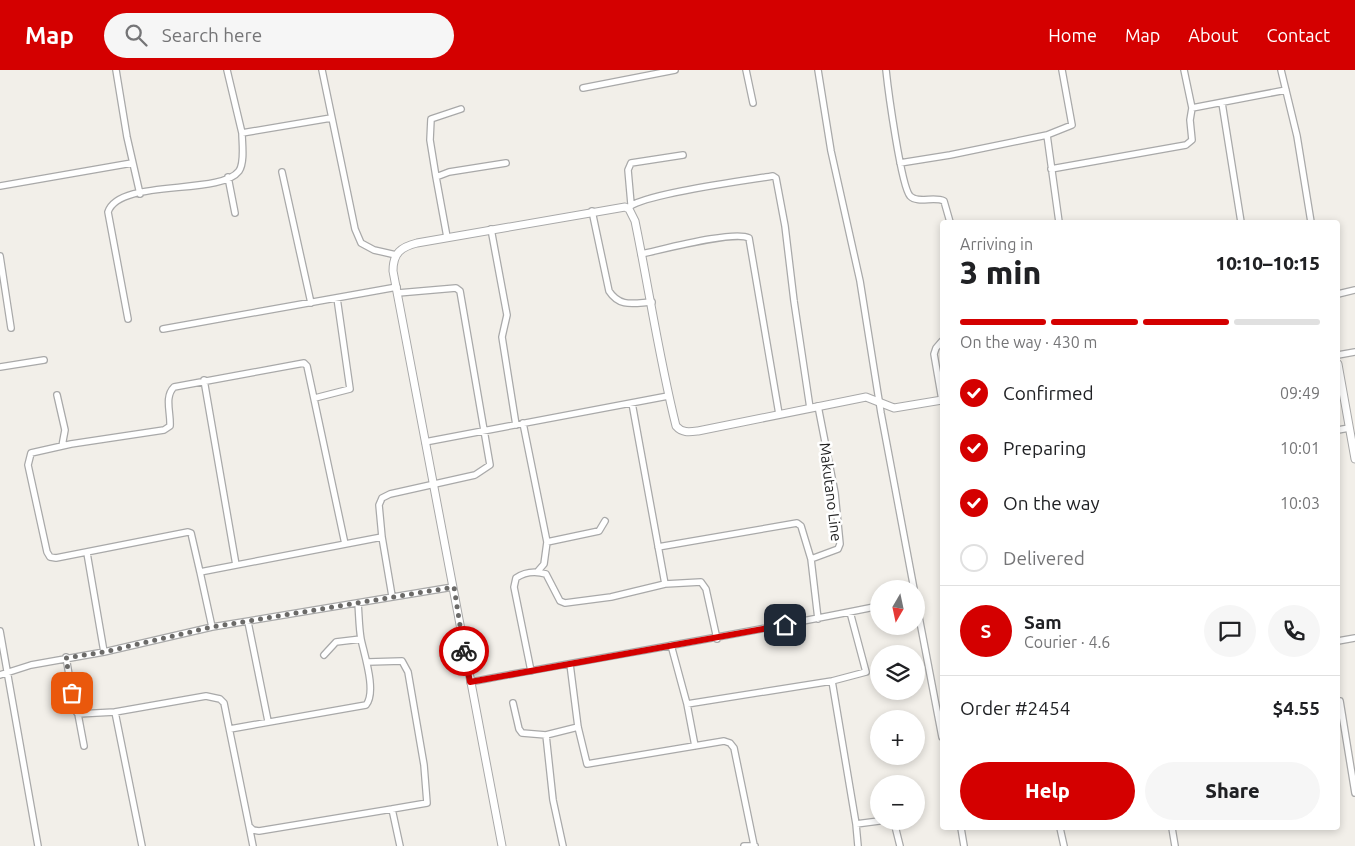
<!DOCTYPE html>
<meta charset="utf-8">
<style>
:root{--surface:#fff;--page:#f6f6f6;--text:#202124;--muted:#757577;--line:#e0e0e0;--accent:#d40000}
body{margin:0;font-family:Ubuntu,sans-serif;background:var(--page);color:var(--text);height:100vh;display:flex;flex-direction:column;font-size:19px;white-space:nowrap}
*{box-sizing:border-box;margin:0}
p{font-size:16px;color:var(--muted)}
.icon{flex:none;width:28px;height:28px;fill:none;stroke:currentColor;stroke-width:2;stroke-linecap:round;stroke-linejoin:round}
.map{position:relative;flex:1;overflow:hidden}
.sheet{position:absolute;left:940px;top:150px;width:400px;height:610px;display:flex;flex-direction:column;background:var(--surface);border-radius:5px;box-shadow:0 2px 8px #0003}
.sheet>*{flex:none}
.needle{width:32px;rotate:189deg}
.controls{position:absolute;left:870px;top:510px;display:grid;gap:10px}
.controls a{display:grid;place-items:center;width:55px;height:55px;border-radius:50%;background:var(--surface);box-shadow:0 2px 8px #0003;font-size:25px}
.pin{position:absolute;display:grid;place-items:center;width:42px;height:42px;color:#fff;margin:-21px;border-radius:10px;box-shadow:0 2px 8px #0006}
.courier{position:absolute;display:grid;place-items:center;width:50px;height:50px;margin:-25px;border:4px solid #d40000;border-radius:50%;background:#fff;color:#222;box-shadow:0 1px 6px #0007}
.head em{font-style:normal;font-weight:800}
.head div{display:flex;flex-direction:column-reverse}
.head{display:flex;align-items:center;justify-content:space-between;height:85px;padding:0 20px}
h1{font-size:32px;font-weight:800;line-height:38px}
.bar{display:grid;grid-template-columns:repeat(4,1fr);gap:8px 5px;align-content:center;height:60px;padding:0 20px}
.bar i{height:6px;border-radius:4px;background:var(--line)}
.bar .current{background:var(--accent)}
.bar p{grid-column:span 4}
.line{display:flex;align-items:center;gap:12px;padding:0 20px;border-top:1px solid var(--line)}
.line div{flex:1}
.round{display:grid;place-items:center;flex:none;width:52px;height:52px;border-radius:26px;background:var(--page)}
ol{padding:0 20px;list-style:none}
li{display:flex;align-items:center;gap:15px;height:55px}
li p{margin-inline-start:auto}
li .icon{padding:5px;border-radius:50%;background:var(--accent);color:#fff;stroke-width:4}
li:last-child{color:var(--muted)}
li i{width:28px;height:28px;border:2px solid var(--line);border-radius:50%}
.cta{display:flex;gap:10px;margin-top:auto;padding:10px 20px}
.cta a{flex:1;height:58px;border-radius:30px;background:var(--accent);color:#fff;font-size:20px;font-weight:800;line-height:58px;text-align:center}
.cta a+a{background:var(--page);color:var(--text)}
header{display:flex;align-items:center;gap:30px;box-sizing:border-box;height:70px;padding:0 25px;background:var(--accent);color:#fff}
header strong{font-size:24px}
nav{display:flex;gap:28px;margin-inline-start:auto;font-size:18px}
.search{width:350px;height:45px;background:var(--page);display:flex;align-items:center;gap:12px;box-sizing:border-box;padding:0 18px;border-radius:28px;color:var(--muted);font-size:19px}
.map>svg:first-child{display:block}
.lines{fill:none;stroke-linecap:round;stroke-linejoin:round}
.minor-casing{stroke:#a9a9a9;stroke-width:8}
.tertiary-casing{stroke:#a9a9a9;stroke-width:9}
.minor{stroke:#fff;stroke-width:5.5}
.tertiary{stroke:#fff;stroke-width:7}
.done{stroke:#6b6a68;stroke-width:5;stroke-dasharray:0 9}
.route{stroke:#d40000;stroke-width:6}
.labels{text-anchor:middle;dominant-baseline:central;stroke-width:5;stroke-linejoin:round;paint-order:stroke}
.street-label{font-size:15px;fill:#222;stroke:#fff}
</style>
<header>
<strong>Map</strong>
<div class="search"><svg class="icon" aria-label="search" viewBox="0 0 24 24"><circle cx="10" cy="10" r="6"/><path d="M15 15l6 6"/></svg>Search here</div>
<nav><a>Home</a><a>Map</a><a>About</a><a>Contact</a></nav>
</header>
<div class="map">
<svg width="1355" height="776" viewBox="0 0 1355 776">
<rect width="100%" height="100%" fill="#f2efe9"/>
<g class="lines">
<g class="minor-casing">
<path id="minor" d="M116,0l11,67 13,57
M227,0l15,63 89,-15
M322,0l33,159 6,14 13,7 22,5
M746,0l7,33
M818,0l13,81 29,130 21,132 33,176
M886,0c2,19 15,116 24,126 8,8 24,0 34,5l6,21
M1184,0l8,38
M1281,0l16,66 14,86
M583,18l92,-18
M1222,33l19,119
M900,93l50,-8 97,-20
M1051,99l135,-24 6,-5 -2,-20 2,-12 94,-18
M282,102l29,131
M228,107l7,36
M436,107l-6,-37 1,-21 30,-10
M0,116l132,-23
M631,134l-3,-34 3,-7 52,-8
M628,138c13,-14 121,-28 145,-32l3,2 9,48 9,75 16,107
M592,141l17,80c11,17 25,12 43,11
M1059,152l-12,-87 25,-10 -10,-55
M491,159l16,86 -5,22 14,88
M447,167l-11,-60 13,-5 57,-9
M641,184c20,-4 93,-24 108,-16l30,176
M0,186l11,72
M1338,224l17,-4
M128,249l-20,-107c11,-34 112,-16 131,-41 6,-9 3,-28 3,-38
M163,259l234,-42
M1338,285l17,-3
M0,297l44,-7
M204,310l32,185
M57,325l8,35 -3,16
M315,328l35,-9 -13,-91
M942,330l-8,-46 2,-6 6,-7
M632,333l33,181
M523,353l24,119
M1338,360l11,-2
M425,372l243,-46
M382,467l-3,-32 3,-7 8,-4 85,-19 15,-10 -30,-174 -4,-3 -58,5
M658,477l139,-24 4,3 10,33 7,60
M87,483l17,99
M811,489l27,-10 2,-5 -5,-51 -17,-87
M538,501l6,-7 3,-22 52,-11 6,-10
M200,502l-9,-39 -3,-1 -132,26 -6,-1 -3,-5 -19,-87 3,-12 40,-9 93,-14 6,-4c1,-13 -6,-29 4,-39l130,-24 3,3 38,178
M916,531l26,136
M248,552l20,99
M212,557l-12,-55 182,-35 10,59
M0,561l38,215
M1338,571l17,-3
M671,575l16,59 145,-23 34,-9 -16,-60
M324,585l12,-13 25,-3
M66,587l9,53 3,4 37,-2 91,-16 14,3 4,4 25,123 4,4 6,1 133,-22 8,37
M368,592l34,-1 6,11 16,93 3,38 -35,6
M570,594l8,63 9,37 137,-23 6,2 4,5 20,97
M531,601l-17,-84 2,-9c10,-7 20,-7 30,-4l14,27 5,2 46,-6 54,-13 36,-2 5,7 11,50
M0,605l31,-10 73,-13 108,-25 241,-40
M832,611l24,143
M470,612c137,-26 273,-48 409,-76
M1340,631l15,92
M513,633l6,26 3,4 24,2 32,-8
M687,634l8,42
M115,642l27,134
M78,644l6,32
M230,659l136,-24c11,-13 -2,-51 -5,-66 -2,-11 -2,-24 -3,-36
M546,665l7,65 10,46
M887,751l8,5 5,20
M249,756l4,20
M961,758l3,18
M1060,758l4,18
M1172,758l3,18
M744,776h11
M858,776l-2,-22 23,-3"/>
</g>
<g class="tertiary-casing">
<path id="tertiary" d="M1338,294l17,95
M502,776l-109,-575c0,-18 8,-24 24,-28l208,-36 4,2 6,12c14,68 24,137 41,205 6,7 13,6 22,5l168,-34 28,11 48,-8"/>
</g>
<use href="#minor" class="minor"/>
<use href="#tertiary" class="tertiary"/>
</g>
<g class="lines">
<path class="done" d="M72,623l-6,-35 38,-6 108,-25 242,-40 10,64"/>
<path class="route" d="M464,581l6,31 315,-57"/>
</g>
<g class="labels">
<g class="street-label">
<text transform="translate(831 422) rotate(83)">Makutano Line</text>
</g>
</g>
</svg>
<div class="controls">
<a><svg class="needle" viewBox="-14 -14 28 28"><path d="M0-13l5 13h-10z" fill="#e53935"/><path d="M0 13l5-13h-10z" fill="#757577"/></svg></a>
<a><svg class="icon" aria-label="layers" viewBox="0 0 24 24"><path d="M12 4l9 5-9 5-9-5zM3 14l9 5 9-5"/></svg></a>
<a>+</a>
<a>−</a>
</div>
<div class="pin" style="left:72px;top:623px;background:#ea580c"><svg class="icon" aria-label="bag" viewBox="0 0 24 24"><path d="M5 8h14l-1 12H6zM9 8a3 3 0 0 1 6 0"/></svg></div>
<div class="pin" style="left:785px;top:555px;background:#1f2937"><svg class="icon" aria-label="home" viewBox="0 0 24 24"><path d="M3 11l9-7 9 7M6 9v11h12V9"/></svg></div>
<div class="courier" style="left:464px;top:581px"><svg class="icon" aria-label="bike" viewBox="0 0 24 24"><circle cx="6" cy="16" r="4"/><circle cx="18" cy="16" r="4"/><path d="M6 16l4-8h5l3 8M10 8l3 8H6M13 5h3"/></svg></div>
<section class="sheet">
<div class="head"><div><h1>3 min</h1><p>Arriving in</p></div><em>10:10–10:15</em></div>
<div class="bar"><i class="current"></i><i class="current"></i><i class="current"></i><i></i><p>On the way · 430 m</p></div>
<ol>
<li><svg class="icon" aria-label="check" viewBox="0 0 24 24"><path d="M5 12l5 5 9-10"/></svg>Confirmed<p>09:49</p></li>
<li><svg class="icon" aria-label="check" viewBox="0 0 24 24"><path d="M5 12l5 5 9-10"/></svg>Preparing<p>10:01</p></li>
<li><svg class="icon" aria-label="check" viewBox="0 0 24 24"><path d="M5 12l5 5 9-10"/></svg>On the way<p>10:03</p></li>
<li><i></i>Delivered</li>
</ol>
<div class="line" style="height:90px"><b class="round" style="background:var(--accent);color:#fff">S</b><div><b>Sam</b><p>Courier · 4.6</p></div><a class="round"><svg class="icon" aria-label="chat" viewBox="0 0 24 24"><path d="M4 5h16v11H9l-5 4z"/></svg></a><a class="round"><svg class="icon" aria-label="phone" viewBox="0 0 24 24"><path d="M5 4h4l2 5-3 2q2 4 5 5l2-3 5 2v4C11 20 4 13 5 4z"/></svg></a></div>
<div class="line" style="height:65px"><div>Order #2454</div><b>$4.55</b></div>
<div class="cta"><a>Help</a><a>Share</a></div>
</section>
</div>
